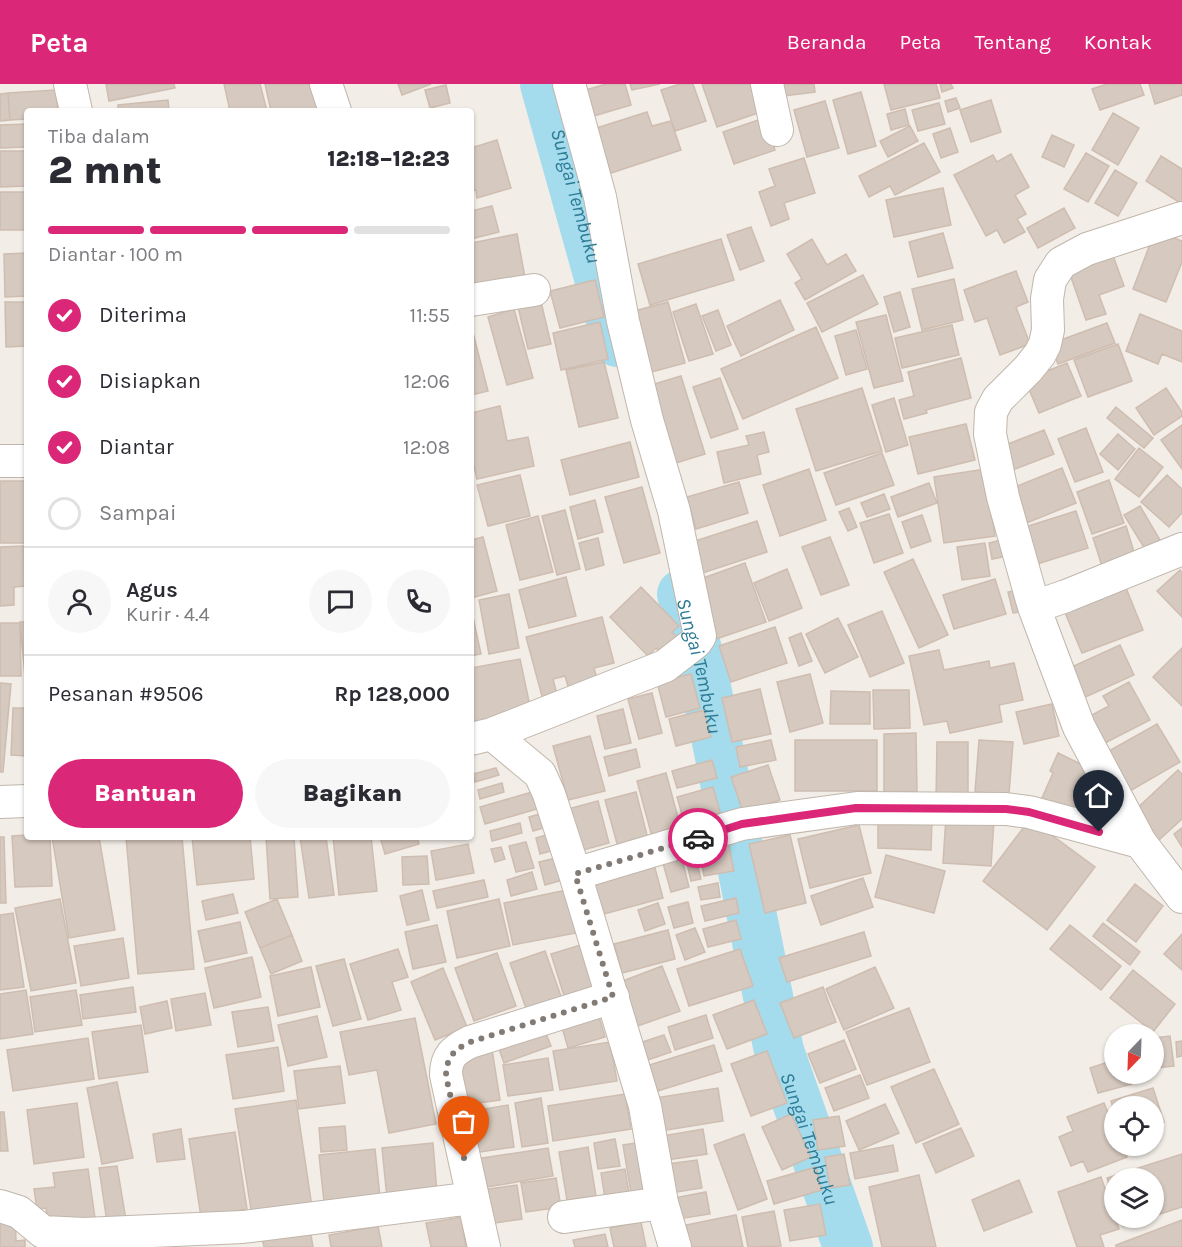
<!DOCTYPE html>
<html lang="id">
<meta charset="utf-8">
<style>
:root{--surface:#fff;--page:#f7f7f7;--text:#2b2b33;--muted:#7c7c81;--line:#e1e1e2;--accent:#db2777}
body{margin:0;font-family:Karla,sans-serif;background:var(--page);color:var(--text);height:100vh;display:flex;flex-direction:column;font-size:22px;white-space:nowrap}
*{box-sizing:border-box;margin:0}
p{font-size:20px;color:var(--muted)}
.icon{flex:none;width:33px;height:33px;fill:none;stroke:currentColor;stroke-width:2;stroke-linecap:round;stroke-linejoin:round}
.map{position:relative;flex:1;overflow:hidden}
.sheet{position:absolute;left:24px;top:24px;width:450px;height:732px;display:flex;flex-direction:column;background:var(--surface);border-radius:6px;box-shadow:0 2px 4px #0004}
.sheet>*{flex:none}
.needle{width:39px;rotate:203deg}
.fabs{position:absolute;left:1104px;top:940px;display:grid;gap:12px}
.fabs a{display:grid;place-items:center;width:60px;height:60px;border-radius:50%;background:var(--surface);box-shadow:0 2px 4px #0004;font-size:30px}
.pin{position:absolute;display:grid;place-items:center;width:51px;height:51px;color:#fff;margin:-62px -26px;border-radius:50% 50% 50% 0;rotate:-45deg;box-shadow:0 0 6px #0007}
.pin .icon{rotate:45deg}
.courier{position:absolute;display:grid;place-items:center;width:60px;height:60px;margin:-30px;border:4px solid #db2777;border-radius:50%;background:#fff;color:#222;box-shadow:0 2px 8px #0007}
.headline em{font-style:normal;font-weight:800}
.headline div{display:flex;flex-direction:column-reverse}
.headline{display:flex;align-items:center;justify-content:space-between;height:102px;padding:0 24px}
h1{font-size:39px;font-weight:800;line-height:45px}
.bar{display:grid;grid-template-columns:repeat(4,1fr);gap:9px 6px;align-content:center;height:72px;padding:0 24px}
.bar i{height:8px;border-radius:4px;background:var(--line)}
.bar .current{background:var(--accent)}
.bar p{grid-column:span 4}
.line{display:flex;align-items:center;gap:15px;padding:0 24px;border-top:2px solid var(--line)}
.line div{flex:1}
.round{display:grid;place-items:center;flex:none;width:63px;height:63px;border-radius:32px;background:var(--page)}
ol{padding:0 24px;list-style:none}
li{display:flex;align-items:center;gap:18px;height:66px}
li p{margin-inline-start:auto}
li .icon{padding:6px;border-radius:50%;background:var(--accent);color:#fff;stroke-width:4}
li:last-child{color:var(--muted)}
li i{width:33px;height:33px;border:3px solid var(--line);border-radius:50%}
.action{display:flex;gap:12px;margin-top:auto;padding:12px 24px}
.action a{flex:1;height:69px;border-radius:36px;background:var(--accent);color:#fff;font-size:24px;font-weight:800;line-height:69px;text-align:center}
.action a+a{background:var(--page);color:var(--text)}
header{display:flex;align-items:center;gap:36px;box-sizing:border-box;height:84px;padding:0 30px;background:var(--accent);color:#fff}
header strong{font-size:28px}
nav{display:flex;gap:33px;margin-inline-start:auto;font-size:21px}
.map>svg:first-child{display:block}
.lines{fill:none;stroke-linecap:round;stroke-linejoin:round}
.river{stroke:#a4dced;stroke-width:50}
.building{fill:#d6c9bf;stroke:#cebdb0;stroke-width:1.5}
.minor-casing{stroke:#c0b6ac;stroke-width:34}
.minor{stroke:#fff;stroke-width:32}
.done{stroke:#827a74;stroke-width:6;stroke-dasharray:0 10.8}
.route{stroke:#db2777;stroke-width:8}
.labels{text-anchor:middle;dominant-baseline:central;stroke-width:6;stroke-linejoin:round;paint-order:stroke}
.water-label{font-size:20px;font-style:italic;fill:#2e7b95;stroke:#fff}
</style>
<header>
<strong>Peta</strong>
<nav><a>Beranda</a><a>Peta</a><a>Tentang</a><a>Kontak</a></nav>
</header>
<div class="map">
<svg width="1182" height="1163" viewBox="0 0 1182 1163">
<rect width="100%" height="100%" fill="#f2ede6"/>
<g class="lines">
<g class="river">
<path id="s1" d="M545,0l72,258"/>
<path id="s2" d="M682,510l21,78 76,379 69,196"/>
</g>
</g>
<path class="building" d="M106,0h68l1,4 -66,13z
M224,0h36l7,27h-37z
M265,0h52l7,27h-53z
M398,0h33l-29,11z
M606,0h19l6,21 -44,13 -8,-26z
M630,0h30l-28,6z
M680,0h13l13,37 -31,10 -14,-41z
M702,0h49l10,28 -44,15z
M782,0h32l1,8 -31,4z
M884,0h52l4,14 -49,12z
M940,0h11l2,4 -11,4z
M1107,0h33l4,11 -44,15 -8,-21z
M1149,0h33v11l-27,9z
M446,1l4,18 -20,5 -5,-18z
M56,6l2,21h-31v8l-17,1 -2,-27z
M861,8l15,54 -28,8 -15,-54z
M8,9l2,27 -10,1v-27z
M956,14l4,10 -12,4 -3,-11z
M168,16l1,11h-51v-6z
M991,16l10,32 -30,10 -11,-32z
M825,17l14,47 -32,9 -13,-47z
M939,19l6,21 -27,7 -6,-21z
M905,25l4,16 -18,5 -4,-16z
M647,28l5,14 19,-5 10,29 -82,27 -15,-45z
M1113,29l26,15 -21,37 -26,-15z
M764,34l11,32 -41,14 -11,-32z
M27,40v23l-27,1v-23z
M910,42l8,15 -30,16 -8,-16z
M950,44l8,24 -17,6 -8,-24z
M1052,51l22,10 -10,22 -22,-10z
M497,56l14,48 -34,10 -1,-8 -5,1v-43z
M924,59l16,29 -45,23 -5,-9 -21,11 -10,-21z
M0,67h27v35l-27,1z
M1086,69l23,13 -21,36 -24,-13z
M1011,70l18,33 -14,8 11,19 -9,5 8,13 -21,11 -7,-13 -11,6 -32,-61 39,-20 4,7z
M1161,72l21,13v35l-36,-23z
M804,74l11,35 -31,10 5,16 -18,7 -12,-34 16,-6 -6,-17z
M1115,86l22,13 -19,33 -23,-13z
M943,104l8,37 -57,12 -8,-37z
M0,108h27v38h-27z
M492,122l7,26 -28,7v-28z
M1064,124l11,20 -37,20 -11,-20z
M751,143l13,34 -24,9 -13,-35z
M1155,147l27,10v21l-16,40 -33,-13z
M943,149l10,35 -35,9 -9,-35z
M517,150l9,49 -55,11v-51z
M721,155l13,41 -84,25 -12,-41z
M812,155l15,26 19,-11 10,17 -51,29 -10,-17 7,-4 -15,-25z
M1111,166l13,36 -25,9 7,19 -20,6 -19,-54z
M27,169v43l-22,1 -1,-43z
M1016,187l12,31 -12,5 14,37 -30,11 -13,-37 -12,4 -11,-32z
M863,191l15,29 -56,28 -15,-29z
M954,195l9,41 -41,10 -10,-41z
M595,196l9,37 -44,11 -10,-37z
M900,208l10,35 -16,5 -10,-35z
M780,216l14,30 -53,26 -14,-30z
M5,218h22v44l-21,1z
M541,218l10,42 -23,5 -10,-42z
M668,218l17,61 -45,12 -17,-61z
M696,220l17,50 -24,7 -16,-49z
M514,225l19,69 -26,7 -19,-68z
M718,226l13,35 -15,6 -14,-35z
M1140,230l42,17v31l-20,-8 -4,10 -32,-13z
M886,231l17,66 -29,7 -18,-66z
M600,238l8,37 -47,11 -8,-37z
M1107,239l8,20 -57,21 -8,-20z
M471,241l17,66 -17,4z
M952,241l7,30 -57,13 -7,-30z
M816,243l22,51 -95,41 -22,-50z
M856,246l11,39 -21,6 -11,-39z
M1118,260l14,37 -44,16 -14,-37z
M961,274l10,40 -45,12 1,3 -23,6 -5,-19 15,-4 -6,-24z
M604,278l14,56 -39,9 -13,-57z
M1067,279l14,33 -42,17 -14,-33z
M681,292l24,78 -39,12 -25,-78z
M720,294l18,51 -27,9 -18,-51z
M862,304l20,63 -66,20 -20,-62z
M1166,304l16,24v4l-28,19 -18,-27z
M894,314l14,47 -22,7 -14,-47z
M500,322l7,35 21,-4 6,29 -57,13 -6,-26v-40z
M1116,323l37,31 -9,10 -37,-30z
M966,340l9,36 -57,14 -9,-37z
M1182,341v44l-21,-29z
M1086,344l17,44 -28,10 -17,-43z
M1044,346l10,24 -49,19 -10,-24z
M764,348l5,20 -12,3 4,19 -37,9 -7,-31 32,-7 -3,-9z
M1118,350l17,15 -17,21 -18,-16z
M630,358l9,35 -69,18 -9,-35z
M1139,364l24,19 -24,30 -24,-18z
M882,369l12,32 -58,20 -12,-32z
M1062,384l14,35 -57,23 -14,-35z
M809,385l17,51 -46,16 -17,-51z
M985,385l10,67 -51,7 -10,-66z
M520,391l10,41 -42,10 -11,-41z
M1167,391l15,14v24l-13,14 -28,-25z
M1109,396l15,43 -32,11 -15,-42z
M0,397h27v62h-27z
M739,398l9,31 -52,16 -9,-32z
M929,399l8,20 -39,14 -7,-20z
M642,403l18,66 -36,10 -19,-66z
M884,410l6,15 -23,8 -6,-14z
M595,416l8,32 -25,7 -8,-32z
M1140,422l20,34 -15,9 -21,-34z
M849,424l8,19 -9,4 -9,-19z
M565,426l15,59 -23,6 -15,-59z
M1076,427l12,37 -54,17 -12,-37z
M889,430l14,39 -29,10 -14,-40z
M922,431l9,26 -20,7 -9,-26z
M538,432l15,56 -33,8 -14,-55z
M757,437l10,31 -71,23 -10,-31z
M1126,442l9,29 -33,11 -9,-28z
M483,453l14,54 -26,7v-58z
M830,453l19,48 -28,10 -19,-48z
M598,454l6,27 -18,5 -7,-27z
M1009,454l4,17 -21,4 -3,-16z
M985,459l5,33 -28,4 -5,-33z
M24,462l1,40 -11,1v18l-14,1v-59z
M913,475l35,76 -29,13 -35,-76z
M745,479l21,59 -50,17 -21,-58z
M787,485l15,39 -33,13 -15,-38z
M1180,486l2,2v45l-25,-26z
M566,493l10,39 -47,12 -10,-38z
M1122,494l21,52 -61,23 -21,-50z
M995,495l11,35 -52,15 -11,-34z
M641,503l38,39 -7,6 10,10 -17,16 -9,-10 -8,8 -38,-39z
M1021,505l4,22 -12,2 -5,-21z
M509,510l10,54 -30,6 -10,-54z
M471,524l10,46 -10,2z
M882,527l22,52 -34,14 -22,-52z
M602,533l12,46 -20,5 5,18 -29,7 -5,-17 -12,3 6,24 -14,4 -19,-70z
M838,534l20,39 -33,16 -19,-39z
M20,538h7v53l-2,1z
M0,539h20l1,53h-21z
M775,543l12,36 -56,19 -12,-36z
M801,549l11,28 -13,5 -10,-28z
M1120,561l14,30 -53,24 -14,-30z
M1182,564v58l-29,-29z
M939,566l5,20 45,-9 1,7 24,-5 9,37 -24,5 3,17 -52,11 -3,-12 -23,4 -15,-69z
M520,575l11,52 -60,12v-55z
M691,590l9,34 -34,9 -9,-35z
M810,590l13,49 -33,9 -13,-50z
M1129,598l21,38 -45,23 -15,-27 19,-10 -6,-10z
M0,599l11,1 -8,88h-3z
M760,605l11,45 -39,8 -10,-44z
M873,606h36l1,38 -36,1z
M831,607l39,1v32h-40z
M652,609l10,40 -23,6 -11,-40z
M1052,620l7,32 -35,8 -8,-32z
M13,624h14v48l-16,-1z
M623,625l8,34 -26,6 -8,-33z
M704,626l7,27 -35,9 -7,-27z
M1157,640l23,38 -50,29 -23,-39z
M916,649l1,59h-33v-58z
M590,652l15,55 -37,9 -15,-54z
M771,656l5,20 -36,7 -4,-20z
M795,656h82v51h-82z
M979,656l34,2 -4,52 -34,-2z
M937,658h31v59h-32z
M636,665l4,18 -31,9 -5,-19z
M1058,669l35,17 -6,11 20,10 -14,32 -52,-23 12,-27 -3,-2z
M712,676l5,18 -40,10 -5,-17z
M768,681l12,35 -37,12 -12,-35z
M496,684l3,7 -24,7 -2,-8z
M1178,686l4,4v45l-23,21 -26,-28z
M666,689l17,63 -29,8 -17,-63z
M502,699l2,9 -24,7 -2,-9z
M713,703l10,36 -36,9 -10,-35z
M532,708l5,17 -52,15 -5,-17z
M636,708l12,47 -30,8 -13,-47z
M598,717l11,42 -30,8 -11,-42z
M543,729l4,14 -14,4 -4,-14z
M946,733l48,3 -3,46 -48,-3z
M878,734l54,1 -1,31 -53,-2z
M1030,735l65,48 -48,63 -64,-49z
M520,739l2,10 -30,8 -2,-10z
M859,741l12,48 -61,15 -12,-49z
M1182,744v19l-8,-13z
M556,748l5,16 -21,6 -4,-16z
M27,751v2h23l2,49 -37,1 -3,-51z
M790,751l16,68 -41,10 -16,-69z
M0,753h4l2,66h-6z
M52,753h47l16,93 -46,8z
M126,753h56l12,132 -56,5z
M192,753h58l4,42 -57,6z
M266,753h28l4,60 -28,2z
M300,753h26l8,58 -25,3z
M333,753h38l6,54 -38,4z
M380,753h37l2,7 -34,10z
M526,758l8,26 -18,4 -7,-26z
M728,758l6,29 -30,5 -5,-28z
M468,760l6,29 -38,7 -5,-29z
M501,763l4,12 -10,3 -4,-13z
M680,767l9,36 -18,5 -10,-36z
M886,771l59,16 -11,42 -59,-16z
M427,772l2,28 -26,1 -1,-28z
M564,772l6,22 -25,7 -6,-23z
M652,773l11,41 -63,17 -11,-41z
M695,773l6,22 -10,2 -5,-22z
M532,788l5,17 -26,7 -4,-16z
M863,794l10,29 -52,18 -10,-29z
M484,796l4,17 -51,11 -4,-17z
M718,799l2,14 -19,3 -3,-13z
M1135,800l28,22 -27,36 -29,-22z
M422,806l7,30 -22,5 -7,-29z
M567,806l9,43 -63,12 -9,-42z
M233,810l5,19 -32,7 -4,-19z
M736,814l3,15 -34,8 -4,-15z
M60,815l16,84 -45,8 -16,-83z
M277,815l15,36 -32,13 -15,-36z
M499,815l11,47 -53,12 -10,-47z
M688,818l5,21 -19,5 -6,-21z
M658,819l7,21 -20,7 -7,-21z
M13,829l11,74 -24,3v-75z
M736,836l5,19 -33,8 -5,-18z
M240,838l7,31 -42,9 -7,-31z
M1103,839l37,29 -10,13 -37,-29z
M437,841l9,37 -33,7 -8,-37z
M1070,841l51,41 -20,24 -51,-41z
M695,844l10,24 -20,8 -9,-25z
M668,846l7,29 -53,14 -8,-29z
M864,848l7,24 -84,26 -8,-24z
M1182,850v36l-18,-16z
M292,851l10,26 -31,13 -11,-26z
M123,854l6,40 -48,8 -7,-40z
M584,860l14,45 -33,10 -14,-45z
M398,865l10,28 -16,5 9,28 -33,10 -18,-56z
M740,865l13,37 -64,20 -12,-37z
M545,867l17,48 -35,12 -17,-48z
M497,869l19,53 -42,15 -19,-53z
M252,873l9,40 -47,11 -9,-40z
M344,875l17,60 -28,7 -17,-60z
M662,882l18,45 -48,17 -17,-44z
M311,883l9,40 -42,9 -8,-40z
M875,883l19,41 -50,22 -18,-41z
M443,884l24,59 -32,13 -24,-58z
M1133,886l42,34 -22,28 -43,-34z
M133,903l3,25 -53,7 -3,-24z
M823,903l13,35 -42,16 -14,-35z
M26,906l7,44 -33,5v-45z
M76,906l6,35 -47,7 -5,-35z
M205,909l6,32 -35,6 -5,-32z
M754,916l13,34 -40,15 -14,-34z
M167,917l5,27 -27,6 -5,-27z
M596,922l9,31 -37,11 -9,-31z
M268,923l6,34 -36,6 -6,-35z
M909,924l21,54 -63,23 -21,-53z
M706,931l7,23 -38,12 -7,-23z
M317,932l10,41 -39,9 -10,-41z
M415,934l21,106 -47,9 -12,-63 -28,5 -9,-43z
M541,937l10,25 -47,17 -9,-25z
M141,941l7,47 -49,7 -7,-47z
M664,951l7,17 -35,12 -6,-18z
M1170,952l4,30 -20,2v-30z
M88,954l6,41 -81,12 -6,-41z
M844,956l12,29 -36,14 -12,-29z
M1182,957v15l-5,1 -1,-15z
M610,958l7,39 -57,9 -7,-39z
M714,961l8,26 -71,22 -8,-26z
M278,963l6,44 -51,8 -7,-44z
M492,965l8,51 -36,5 -8,-50z
M767,967l20,52 -36,13 -20,-52z
M548,974l5,32 -45,6 -5,-31z
M1114,976v14h15l3,10 -34,9 -8,-25z
M340,982l5,37 -46,6 -5,-38z
M934,985l25,55 -43,19 -25,-56z
M860,991l9,23 -35,13 -9,-23z
M117,998l16,76 -31,6 -15,-76z
M718,1004l5,33 -62,10 -6,-33z
M1153,1004l11,34 -10,3v-18h-40v5l-3,-11z
M625,1010l6,35 -78,12 -5,-35z
M541,1014l7,45 -26,4 -7,-44z
M296,1016l16,107 -60,9 -17,-107z
M77,1019l7,54 -50,7 -7,-54z
M1104,1019l10,24v19h8l5,11 -39,15 -5,-11 -12,5 -12,-29 14,-6 -6,-14z
M885,1020l14,29 -40,17 -13,-29z
M508,1021l6,42 -47,7 -7,-41z
M0,1028h4l4,39h-8z
M791,1030l20,43 -29,13 -20,-43z
M839,1032l6,30 -27,4 -5,-30z
M345,1042l2,24 -26,2 -2,-24z
M961,1044l13,28 -38,17 -13,-29z
M181,1045l4,30 -28,3 -4,-28z
M703,1045l4,25 -47,7 -4,-24z
M235,1048l12,77 -46,8 -12,-78z
M744,1050l23,65 -29,11 -24,-65z
M615,1055l5,27 -22,3 -4,-26z
M643,1058l11,60 -21,3 -10,-60z
M433,1059l4,51 -50,4 -5,-50z
M893,1061l5,26 -43,8 -5,-26z
M588,1063l8,49 -29,4 -8,-48z
M548,1064l5,28 -78,13 -5,-29z
M375,1065l5,48 -56,5 -5,-47z
M844,1070l6,31 -20,3 -5,-31z
M1182,1070v53l-28,9v-37h-40v22l-7,-23z
M697,1076l5,28 -37,6 -5,-29z
M117,1082l10,60 -19,3 -9,-61z
M816,1083l6,23 -48,14 -7,-23z
M88,1085l8,56 -47,6 -3,-23 -9,1 -3,-20 21,-2 -2,-14z
M625,1085l4,25 -24,4 -4,-25z
M919,1091l17,72h-54l-13,-60z
M1101,1093l18,52 -19,6 4,12h-27l-19,-55z
M556,1094l5,29 -35,5 -5,-29z
M1019,1096l13,32 -48,19 -12,-31z
M517,1101l5,34 -34,5 -6,-34z
M706,1108l4,22 -32,5 -4,-21z
M820,1120l6,31 -36,6 -6,-31z
M774,1127l7,35 -33,1 -6,-30z
M15,1129l1,28 9,-1v7h-25v-33z
M736,1131l7,32h-53l-4,-22z
M461,1133l5,30h-35l-5,-24z
M1120,1134h29l-26,8z
M1182,1136v27h-66v-2z
M641,1138l5,25h-32l-4,-19z
M378,1142l4,21h-51l-2,-12z
M310,1145l3,18h-49l-2,-9z
M605,1150l3,13h-33l-2,-7z"/>
<g class="lines">
<g class="minor-casing">
<path id="minor" d="M70,0l6,27
M326,0l9,27
M767,0l10,46
M471,216l63,-10
M0,377h27
M1182,465l-116,47 -32,11 45,120 61,115 42,55
M1034,523l-31,-110 -13,-63 1,-22 7,-13 30,-30 12,-15 5,-10 3,-14 -1,-31 3,-19 11,-17 26,-14 95,-31
M492,650l48,40 9,20 26,80 70,232 17,97 13,44
M471,655l21,-5 173,-68 31,-24 4,-6 -26,-125 -27,-91 -24,-99 -23,-124 -31,-113
M0,718l27,-1
M575,790l167,-50 115,-16 149,1 23,3 111,30
M473,1114l11,49
M0,1122l19,6 24,20 41,2 159,-7 230,-29 -27,-123c0,-19 8,-25 24,-33l143,-45
M564,1133l98,-14"/>
</g>
<use href="#minor" class="minor"/>
</g>
<g class="lines">
<path class="done" d="M464,1074l-18,-82c0,-19 9,-27 24,-34l143,-45 -38,-123 123,-36"/>
<path class="route" d="M698,754l44,-14 114,-16 150,1 23,3 70,20"/>
</g>
<g class="labels">
<g class="water-label">
<text stroke="none"><textPath href="#s1" startOffset="116">Sungai Tembuku</textPath></text>
<text stroke="none"><textPath href="#s2" startOffset="74">Sungai Tembuku</textPath></text>
<text stroke="none"><textPath href="#s2" startOffset="560">Sungai Tembuku</textPath></text>
</g>
</g>
</svg>
<div class="fabs">
<a><svg class="needle" viewBox="-14 -14 28 28"><path d="M0-13l5 13h-10z" fill="#e53935"/><path d="M0 13l5-13h-10z" fill="#7c7c81"/></svg></a>
<a><svg class="icon" aria-label="locate" viewBox="0 0 24 24"><circle cx="12" cy="12" r="6"/><path d="M12 2v4M12 18v4M2 12h4M18 12h4"/></svg></a>
<a><svg class="icon" aria-label="layers" viewBox="0 0 24 24"><path d="M12 4l9 5-9 5-9-5zM3 14l9 5 9-5"/></svg></a>
</div>
<div class="pin" style="left:464px;top:1074px;background:#ea580c"><svg class="icon" aria-label="bag" viewBox="0 0 24 24"><path d="M5 8h14l-1 12H6zM9 8a3 3 0 0 1 6 0"/></svg></div>
<div class="pin" style="left:1099px;top:748px;background:#1f2937"><svg class="icon" aria-label="home" viewBox="0 0 24 24"><path d="M3 11l9-7 9 7M6 9v11h12V9"/></svg></div>
<div class="courier" style="left:698px;top:754px"><svg class="icon" aria-label="car" viewBox="0 0 24 24"><path d="M5 17H2v-5l4-1 3-4h7l3 4 3 1v5h-3M9 17h6M6 11h13"/><circle cx="7" cy="17" r="2"/><circle cx="17" cy="17" r="2"/></svg></div>
<section class="sheet">
<div class="headline"><div><h1>2 mnt</h1><p>Tiba dalam</p></div><em>12:18–12:23</em></div>
<div class="bar"><i class="current"></i><i class="current"></i><i class="current"></i><i></i><p>Diantar · 100 m</p></div>
<ol>
<li><svg class="icon" aria-label="check" viewBox="0 0 24 24"><path d="M5 12l5 5 9-10"/></svg>Diterima<p>11:55</p></li>
<li><svg class="icon" aria-label="check" viewBox="0 0 24 24"><path d="M5 12l5 5 9-10"/></svg>Disiapkan<p>12:06</p></li>
<li><svg class="icon" aria-label="check" viewBox="0 0 24 24"><path d="M5 12l5 5 9-10"/></svg>Diantar<p>12:08</p></li>
<li><i></i>Sampai</li>
</ol>
<div class="line" style="height:108px"><a class="round"><svg class="icon" aria-label="person" viewBox="0 0 24 24"><circle cx="12" cy="8" r="4"/><path d="M4 21q1-7 8-7t8 7"/></svg></a><div><b>Agus</b><p>Kurir · 4.4</p></div><a class="round"><svg class="icon" aria-label="chat" viewBox="0 0 24 24"><path d="M4 5h16v11H9l-5 4z"/></svg></a><a class="round"><svg class="icon" aria-label="phone" viewBox="0 0 24 24"><path d="M5 4h4l2 5-3 2q2 4 5 5l2-3 5 2v4C11 20 4 13 5 4z"/></svg></a></div>
<div class="line" style="height:78px"><div>Pesanan #9506</div><b>Rp 128,000</b></div>
<div class="action"><a>Bantuan</a><a>Bagikan</a></div>
</section>
</div>
